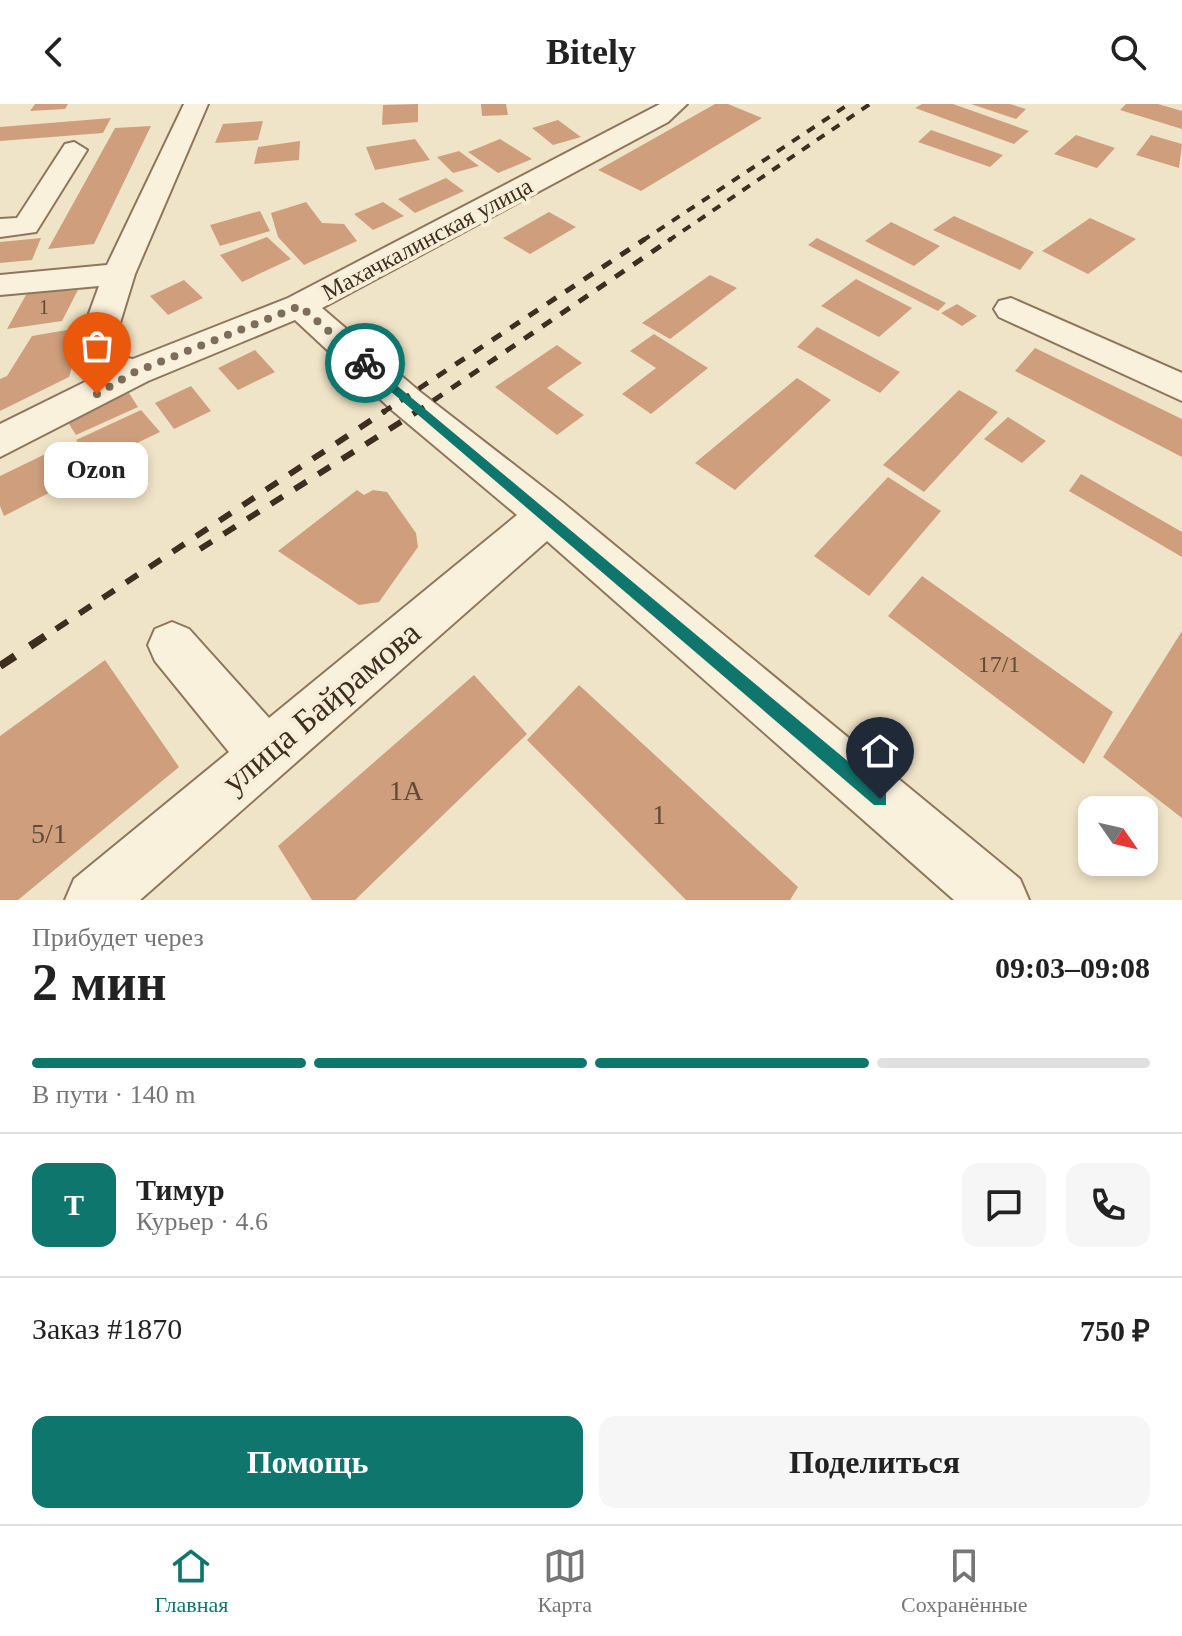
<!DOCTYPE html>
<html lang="ru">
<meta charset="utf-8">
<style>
:root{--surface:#fff;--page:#f6f6f6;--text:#222;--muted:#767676;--line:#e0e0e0;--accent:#0f766e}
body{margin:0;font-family:Georgia,serif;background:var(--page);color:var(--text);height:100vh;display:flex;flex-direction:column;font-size:30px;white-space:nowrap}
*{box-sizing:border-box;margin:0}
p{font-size:26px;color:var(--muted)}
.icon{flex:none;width:44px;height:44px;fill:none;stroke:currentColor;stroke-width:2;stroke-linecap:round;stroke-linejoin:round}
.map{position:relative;height:796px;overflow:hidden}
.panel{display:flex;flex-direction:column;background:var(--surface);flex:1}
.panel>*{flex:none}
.needle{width:52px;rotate:124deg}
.fabs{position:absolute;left:1078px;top:692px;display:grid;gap:16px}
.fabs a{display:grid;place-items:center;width:80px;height:80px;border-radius:16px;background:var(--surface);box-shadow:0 4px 12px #0003;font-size:40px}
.pin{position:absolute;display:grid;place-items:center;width:68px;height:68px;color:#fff;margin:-82px -34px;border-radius:50% 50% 50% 0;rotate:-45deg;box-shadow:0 0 8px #0007}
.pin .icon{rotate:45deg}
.courier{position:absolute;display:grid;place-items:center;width:80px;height:80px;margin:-40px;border:6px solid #0f766e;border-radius:50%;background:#fff;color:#222;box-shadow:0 2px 10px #0007}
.bubble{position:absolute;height:56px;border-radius:16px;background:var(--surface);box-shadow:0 4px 12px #0003;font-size:26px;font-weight:700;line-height:56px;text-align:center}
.head em{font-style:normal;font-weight:700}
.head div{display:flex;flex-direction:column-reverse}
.head{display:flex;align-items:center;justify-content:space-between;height:136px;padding:0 32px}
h1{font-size:52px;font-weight:700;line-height:60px}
.bar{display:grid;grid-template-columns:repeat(4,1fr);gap:12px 8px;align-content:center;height:96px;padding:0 32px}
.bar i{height:10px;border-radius:6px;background:var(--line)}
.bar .selected{background:var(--accent)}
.bar p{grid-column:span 4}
.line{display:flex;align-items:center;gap:20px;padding:0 32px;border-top:2px solid var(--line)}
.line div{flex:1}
.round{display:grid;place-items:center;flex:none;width:84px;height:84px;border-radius:16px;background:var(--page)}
.button{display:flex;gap:16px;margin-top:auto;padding:16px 32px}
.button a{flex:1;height:92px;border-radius:16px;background:var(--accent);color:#fff;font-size:32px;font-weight:700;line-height:92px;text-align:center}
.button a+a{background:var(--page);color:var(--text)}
header{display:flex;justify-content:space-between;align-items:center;height:104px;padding:0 32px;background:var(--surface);font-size:36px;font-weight:700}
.tab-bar{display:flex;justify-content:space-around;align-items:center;height:112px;border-top:2px solid var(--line);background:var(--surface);font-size:22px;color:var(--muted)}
.tab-bar a{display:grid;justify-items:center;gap:4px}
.tab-bar .selected{color:var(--accent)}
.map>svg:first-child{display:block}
.building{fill:#cf9f7d}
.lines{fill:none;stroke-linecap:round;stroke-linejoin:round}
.minor-casing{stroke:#8d765c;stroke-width:4}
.minor{fill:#faf1dc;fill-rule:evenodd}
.rail-far3{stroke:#3d2e20;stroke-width:4;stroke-dasharray:9 9;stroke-linecap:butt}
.rail-far2{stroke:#3d2e20;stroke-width:5;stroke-dasharray:11 11;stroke-linecap:butt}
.rail-far1{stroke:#3d2e20;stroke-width:6;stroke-dasharray:14 14;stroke-linecap:butt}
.rail{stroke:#3d2e20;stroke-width:8;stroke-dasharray:18 18;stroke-linecap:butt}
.route{fill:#0f766e}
.done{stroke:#7c6e5b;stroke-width:8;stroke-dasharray:0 14.4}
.labels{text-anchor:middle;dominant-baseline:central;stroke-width:8;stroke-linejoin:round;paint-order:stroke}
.far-number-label{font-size:20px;fill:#624a37}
.far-street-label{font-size:24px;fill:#3d2e20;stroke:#f7eed8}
.number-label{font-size:24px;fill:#624a37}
.near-number-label{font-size:28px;fill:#624a37}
.near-street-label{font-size:34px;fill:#3d2e20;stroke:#f7eed8}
</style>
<header><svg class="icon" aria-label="back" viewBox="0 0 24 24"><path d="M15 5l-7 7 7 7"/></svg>Bitely<svg class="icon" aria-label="search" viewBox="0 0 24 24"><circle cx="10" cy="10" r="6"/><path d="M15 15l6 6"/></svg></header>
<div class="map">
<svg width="1182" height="796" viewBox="0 0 1182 796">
<rect width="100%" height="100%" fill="#f0e4c8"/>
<path class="building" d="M35,0h33l-3,5 -35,2z
M418,0v18l-36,3 1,-20z
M481,0h25l2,11 -26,1z
M715,0h13l34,14 -121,73 -43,-21z
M922,0h31l76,27 -15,13 -99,-36z
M971,0h39l16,5 -10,10z
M1126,0h32l24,7v18l-62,-19z
M111,14l-8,15 -103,8v-14z
M558,16l23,17 -28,8 -21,-17z
M263,17l-5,19 -43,3 8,-19z
M151,22l-57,118 -46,5 67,-121z
M931,26l72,25 -13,12 -72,-25z
M1076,31l39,13 -18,20 -43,-14z
M1151,31l31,9 -3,24 -43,-13z
M415,35l15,21 -55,10 -9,-23z
M500,35l32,20 -34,14 -30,-21z
M300,37l-1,19 -45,4 4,-17z
M459,47l20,15 -26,7 -16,-16z
M446,74l18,13 -49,22 -17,-14z
M306,98l16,21 22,1 13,17 -53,24 -26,-28 -7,-24z
M383,98l21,14 -31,14 -19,-16z
M260,107l10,20 -50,15 -10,-21z
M549,108l27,15 -46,27 -27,-16z
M954,112l80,36 -14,18 -87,-40z
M1090,114l46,21 -48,35 -46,-23z
M891,118l49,24 -26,20 -49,-25z
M267,133l24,22 -49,23 -22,-27z
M41,134l-9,22 -32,3v-21z
M817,134l129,65 -8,8 -130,-66z
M710,171l27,13 -67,51 -28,-16z
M856,175l56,29 -33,29 -58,-31z
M184,176l19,18 -35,17 -18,-19z
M78,186l-16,31 -55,8 20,-36z
M957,200l20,12 -15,10 -21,-13z
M84,223l-15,50 -69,34v-32l7,-3 25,-40z
M817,223l83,45 -20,21 -83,-46z
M654,230l54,34 -57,46 -29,-20 34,-26 -26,-17z
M557,241l25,18 -35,25 37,27 -27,20 -62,-48z
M1035,244l147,71v38l-167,-86z
M255,246l20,22 -37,18 -20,-22z
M797,274l34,22 -96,90 -40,-27z
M191,282l20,25 -37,18 -19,-26z
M959,286l39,22 -74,80 -41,-27z
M129,289l9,14 -62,28 -9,-14z
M141,306l19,22 -65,31 -19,-23z
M1008,313l38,24 -24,22 -38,-24z
M62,342l20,30 -78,40 -4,-10v-30z
M1081,370l101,58v25l-113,-66z
M888,373l53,34 -72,85 -55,-40z
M357,386l7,5 9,-5 14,2 29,41 2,14 -39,55 -20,3 -81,-54z
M922,472l191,136 -29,52 -196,-148z
M1182,527v187l-79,-61z
M105,556l74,107 -161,133h-18v-164z
M474,571l53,59 -172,166h-43l-34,-54z
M579,581l219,202 -8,13h-104l-159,-160z"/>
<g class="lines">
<g class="minor-casing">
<path id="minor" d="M184,0h24l-73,170 -23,75 4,7 17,3 155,-61 372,-194h27l-19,18 -346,186 97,83 143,111 458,377 9,21h-75l-407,-359 -407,359h-75l9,-21 155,-127 -74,-91 -7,-16 7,-16 17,-7 17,7 80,89 248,-203 -124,-104 -98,-91 -147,61 -148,76v-33l95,-47 -19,-28 23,-63 -99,9v-20l107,-10z
M74,38l13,8 -51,82 -36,5v-18l17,-1 48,-74z
M1011,194l171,75v28l-183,-84 -5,-8 5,-8z"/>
</g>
<use href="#minor" class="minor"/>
<path class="rail-far3" d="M642,137l207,-137
M668,137l202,-137"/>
<path class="rail-far2" d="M382,309l263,-174
M415,309l256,-174"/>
<path class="rail-far1" d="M200,445l218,-138
M56,525l329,-218"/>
<path class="rail" d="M0,562l59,-39"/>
</g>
<path class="route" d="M365,255l521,434v12h-12l-513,-439z"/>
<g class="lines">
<path class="done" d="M97,290l38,-22 165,-66 65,57"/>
</g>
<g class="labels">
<g class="far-number-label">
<text x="44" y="203">1</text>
</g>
<g class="far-street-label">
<text transform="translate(427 135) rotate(-28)">Махачкалинская улица</text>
</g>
<g class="number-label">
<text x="999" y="560">17/1</text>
</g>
<g class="near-number-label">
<text x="406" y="686">1А</text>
<text x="659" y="710">1</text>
<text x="49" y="729">5/1</text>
</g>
<g class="near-street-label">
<text transform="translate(321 603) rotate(-40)">улица Байрамова</text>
</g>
</g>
</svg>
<div class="fabs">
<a><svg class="needle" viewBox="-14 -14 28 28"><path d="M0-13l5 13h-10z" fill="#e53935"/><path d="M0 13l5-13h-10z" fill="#767676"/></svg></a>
</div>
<div class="pin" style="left:97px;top:290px;background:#ea580c"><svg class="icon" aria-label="bag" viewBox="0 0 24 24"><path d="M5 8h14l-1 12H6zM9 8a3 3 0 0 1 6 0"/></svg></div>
<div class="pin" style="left:880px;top:695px;background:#1f2937"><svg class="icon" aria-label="home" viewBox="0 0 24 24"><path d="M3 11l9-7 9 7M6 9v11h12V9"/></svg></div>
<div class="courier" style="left:365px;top:259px"><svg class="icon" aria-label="bike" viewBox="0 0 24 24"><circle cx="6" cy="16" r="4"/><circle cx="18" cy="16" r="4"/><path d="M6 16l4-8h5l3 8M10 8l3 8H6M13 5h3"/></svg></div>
<div class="bubble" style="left:44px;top:338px;width:104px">Ozon</div>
</div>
<section class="panel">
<div class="head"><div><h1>2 мин</h1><p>Прибудет через</p></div><em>09:03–09:08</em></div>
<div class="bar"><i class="selected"></i><i class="selected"></i><i class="selected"></i><i></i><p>В пути · 140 m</p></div>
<div class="line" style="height:144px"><b class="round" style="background:var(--accent);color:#fff">Т</b><div><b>Тимур</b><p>Курьер · 4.6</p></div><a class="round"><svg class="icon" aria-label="chat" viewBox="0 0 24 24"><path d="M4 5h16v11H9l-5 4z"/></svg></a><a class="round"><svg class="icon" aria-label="phone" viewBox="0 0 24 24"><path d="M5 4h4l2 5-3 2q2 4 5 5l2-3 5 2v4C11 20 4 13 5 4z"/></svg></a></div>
<div class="line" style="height:104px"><div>Заказ #1870</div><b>750 ₽</b></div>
<div class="button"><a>Помощь</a><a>Поделиться</a></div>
</section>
<nav class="tab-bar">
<a class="selected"><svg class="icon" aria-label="home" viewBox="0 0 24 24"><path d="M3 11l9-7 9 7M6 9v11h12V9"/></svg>Главная</a>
<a><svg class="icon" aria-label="map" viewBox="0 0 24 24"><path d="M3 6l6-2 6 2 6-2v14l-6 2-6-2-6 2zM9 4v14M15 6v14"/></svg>Карта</a>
<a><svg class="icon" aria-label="saved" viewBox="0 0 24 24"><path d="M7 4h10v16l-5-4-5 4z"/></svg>Сохранённые</a>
</nav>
